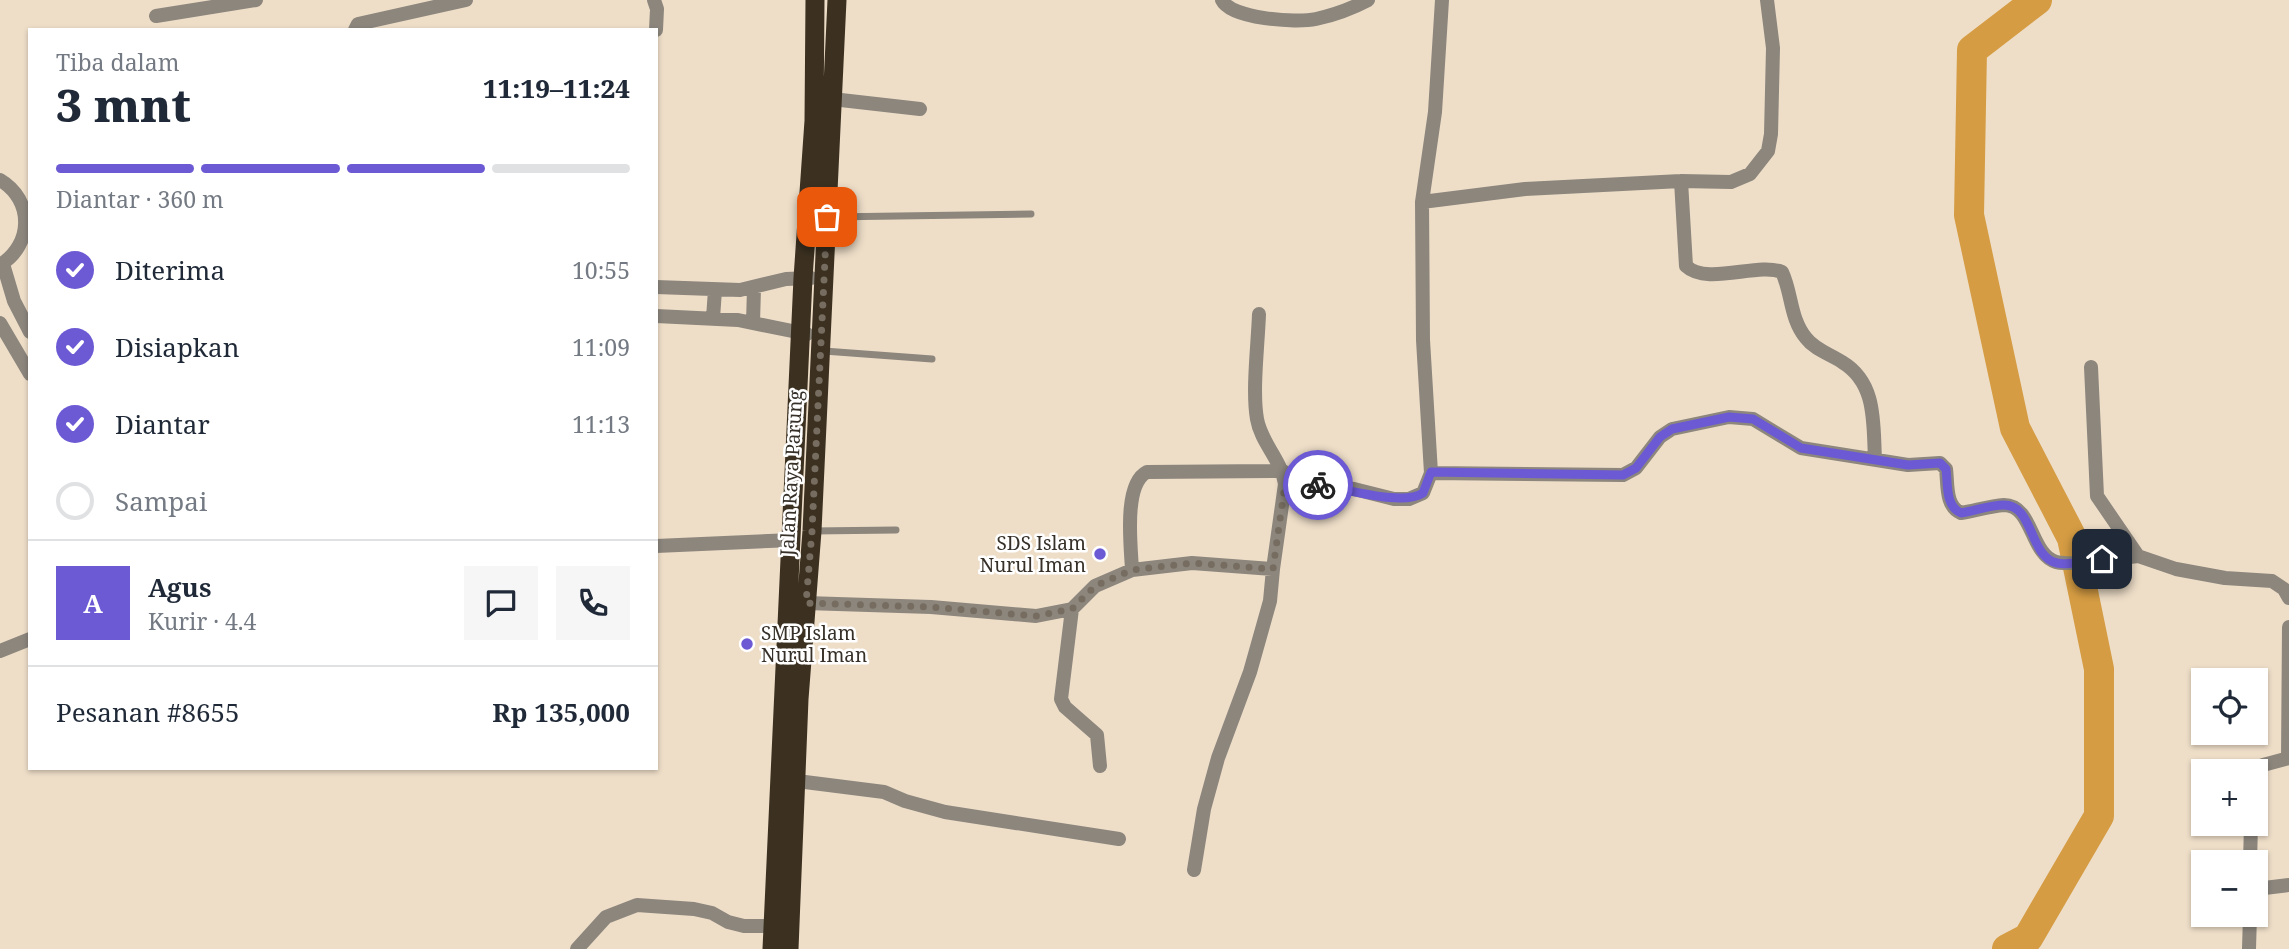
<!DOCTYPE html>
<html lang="id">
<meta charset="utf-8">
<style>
:root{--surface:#fff;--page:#f6f6f7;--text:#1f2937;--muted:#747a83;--line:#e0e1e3;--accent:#6c5ad4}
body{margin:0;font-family:"Noto Serif",serif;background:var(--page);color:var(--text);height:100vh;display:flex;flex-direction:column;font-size:26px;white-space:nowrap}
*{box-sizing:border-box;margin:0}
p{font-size:23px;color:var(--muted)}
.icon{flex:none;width:38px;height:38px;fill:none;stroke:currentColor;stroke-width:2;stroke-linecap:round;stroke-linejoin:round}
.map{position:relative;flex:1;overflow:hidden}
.panel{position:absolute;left:28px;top:28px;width:630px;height:742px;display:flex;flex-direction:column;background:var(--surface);border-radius:0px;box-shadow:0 2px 5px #0004}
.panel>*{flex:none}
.buttons{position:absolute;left:2191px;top:668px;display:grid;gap:14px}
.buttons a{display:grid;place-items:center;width:77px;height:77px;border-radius:0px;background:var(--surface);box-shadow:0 2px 5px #0004;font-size:35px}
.pin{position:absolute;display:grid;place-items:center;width:60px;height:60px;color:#fff;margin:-30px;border-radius:14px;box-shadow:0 4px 10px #0006}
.courier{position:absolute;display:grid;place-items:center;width:70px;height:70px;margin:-35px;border:5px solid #6c5ad4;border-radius:50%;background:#fff;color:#222;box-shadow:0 2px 9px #0007}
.overview em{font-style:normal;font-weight:800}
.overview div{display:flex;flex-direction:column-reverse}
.overview{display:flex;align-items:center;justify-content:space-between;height:119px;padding:0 28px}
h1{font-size:46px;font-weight:800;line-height:52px}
.bar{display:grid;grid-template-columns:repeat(4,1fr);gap:10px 7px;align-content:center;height:84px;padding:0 28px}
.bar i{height:9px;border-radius:5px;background:var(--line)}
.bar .selected{background:var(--accent)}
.bar p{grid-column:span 4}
.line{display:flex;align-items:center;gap:18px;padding:0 28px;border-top:2px solid var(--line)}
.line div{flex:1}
.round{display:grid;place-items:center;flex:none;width:74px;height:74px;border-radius:0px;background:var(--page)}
ol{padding:0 28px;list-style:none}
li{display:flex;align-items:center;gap:21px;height:77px}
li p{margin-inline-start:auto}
li .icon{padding:7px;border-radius:50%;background:var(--accent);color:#fff;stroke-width:4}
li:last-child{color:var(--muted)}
li i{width:38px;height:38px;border:4px solid var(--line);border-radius:50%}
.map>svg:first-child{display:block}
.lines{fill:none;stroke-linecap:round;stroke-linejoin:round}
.river{stroke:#d59c43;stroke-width:30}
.service{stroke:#8c867d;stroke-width:7}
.minor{stroke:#8c867d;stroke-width:14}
.trunk{stroke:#3c3121;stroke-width:19}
.done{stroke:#766d60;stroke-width:7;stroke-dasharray:0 12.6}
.route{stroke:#6c5ad4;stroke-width:9}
.poi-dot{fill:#6c5ad4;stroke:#fff;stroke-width:2.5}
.labels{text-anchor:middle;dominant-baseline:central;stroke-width:5;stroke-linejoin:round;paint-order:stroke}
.street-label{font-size:19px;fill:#363028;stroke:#fff}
.poi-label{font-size:19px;fill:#363028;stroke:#fff;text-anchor:end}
</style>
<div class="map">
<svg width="2289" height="949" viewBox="0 0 2289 949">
<rect width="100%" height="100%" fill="#eedec8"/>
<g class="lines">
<path class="river" d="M2007,949l21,-11 71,-122v-147l-27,-131 -57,-110 -46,-213 3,-165 65,-50"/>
<path class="service" d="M829,217l202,-3
M824,351l108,8
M813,531l83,-1"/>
<path class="minor" d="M654,0l3,9 -1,21
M1222,0c9,19 74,23 94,19 18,-4 35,-10 52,-19
M156,16l100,-16
M355,30l3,-6 108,-24
M832,99l88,10
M0,180c34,20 33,65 0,85
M1681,181l5,85c21,20 72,-4 96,6 10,21 8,47 24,66 9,12 24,16 36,24 35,21 31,61 33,97
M1422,202l13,-90 7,-112
M3,264l11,37 16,31
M656,287l84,3 46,-11 25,-1
M656,316l82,4 69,14
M713,318l2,-28
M0,323l30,51
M753,323l1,-35
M2091,367l6,129 41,60 38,13 49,9 47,3 12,8 5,9
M1431,473l192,2 13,-7 24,-31 12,-8 57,-12 24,2 48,29 107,17 32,-2 6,6c2,15 -1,37 15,44 13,-2 29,-7 43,-8 29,0 26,49 52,57 12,4 67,-4 82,-6
M1285,484l69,5 40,10h15l14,-6 8,-20 -8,-133 -1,-138 103,-13 156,-8 50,1 19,-8 18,-23 3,-17 2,-86 -6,-48
M656,546l137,-6
M1132,570c-1,-23 -9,-86 15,-98l136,-1
M806,603l125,4 105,9 36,-7 23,-23 37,-16 60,-7 81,6 12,-85c-4,-25 -24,-41 -28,-65 -5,-28 1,-75 2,-105
M1072,609l-11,90 4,8 32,28 3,31
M0,651l30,-12
M2288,758l1,-131
M2254,772l9,-7 26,-7
M797,781l87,11 21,9 40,11 174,27
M2250,863l1,-39
M1194,870l10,-61 14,-51 32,-86 20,-71 3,-32
M2256,889l33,-4
M577,949l29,-32 31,-12 57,4 18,4 16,9 16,4h29
M2249,949l1,-34"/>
<path class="trunk" d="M772,949l31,-671 11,-157 1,-121
M789,949l10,-250 13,-168 25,-531"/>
</g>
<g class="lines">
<path class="done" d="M827,217l-15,314 -6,72 125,4 105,9 36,-7 23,-23 37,-16 60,-7 81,6 12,-85 33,1"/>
<path class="route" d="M1318,485c28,3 84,22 105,8l8,-21 192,3 13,-7 24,-31 12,-8 57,-12 24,2 48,29 107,17 32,-2 6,6c2,15 -1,37 15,44 13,-2 29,-8 43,-8 30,0 25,52 53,58 13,3 32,-3 45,-4"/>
</g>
<g class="poi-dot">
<circle cx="1100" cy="554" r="7"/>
<circle cx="747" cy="644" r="7"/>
</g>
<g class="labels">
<g class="street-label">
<text transform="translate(791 473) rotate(-87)">Jalan Raya Parung</text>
</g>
<g class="poi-label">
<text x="1086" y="543">SDS Islam<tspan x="1086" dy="22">Nurul Iman</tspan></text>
<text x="761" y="633" text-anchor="start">SMP Islam<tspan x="761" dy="22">Nurul Iman</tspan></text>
</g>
</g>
</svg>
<div class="buttons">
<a><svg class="icon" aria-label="locate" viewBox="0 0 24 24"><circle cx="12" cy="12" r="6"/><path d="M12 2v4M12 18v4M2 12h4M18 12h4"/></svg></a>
<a>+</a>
<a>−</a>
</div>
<div class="pin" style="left:827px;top:217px;background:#ea580c"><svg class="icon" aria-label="bag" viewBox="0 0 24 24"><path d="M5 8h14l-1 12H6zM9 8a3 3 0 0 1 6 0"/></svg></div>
<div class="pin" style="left:2102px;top:559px;background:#1f2937"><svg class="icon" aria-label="home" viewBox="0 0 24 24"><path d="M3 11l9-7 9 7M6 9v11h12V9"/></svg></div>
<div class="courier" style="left:1318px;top:485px"><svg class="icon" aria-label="bike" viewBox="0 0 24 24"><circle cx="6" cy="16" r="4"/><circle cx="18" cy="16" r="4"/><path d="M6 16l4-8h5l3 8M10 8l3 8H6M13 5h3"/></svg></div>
<section class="panel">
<div class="overview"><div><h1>3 mnt</h1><p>Tiba dalam</p></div><em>11:19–11:24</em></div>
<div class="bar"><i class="selected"></i><i class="selected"></i><i class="selected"></i><i></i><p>Diantar · 360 m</p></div>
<ol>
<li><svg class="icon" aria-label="check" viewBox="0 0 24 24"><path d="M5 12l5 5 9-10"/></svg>Diterima<p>10:55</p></li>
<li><svg class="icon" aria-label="check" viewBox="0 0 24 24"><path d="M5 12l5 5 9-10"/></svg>Disiapkan<p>11:09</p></li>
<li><svg class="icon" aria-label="check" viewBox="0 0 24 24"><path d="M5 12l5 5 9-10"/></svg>Diantar<p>11:13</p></li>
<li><i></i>Sampai</li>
</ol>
<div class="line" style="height:126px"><b class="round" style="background:var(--accent);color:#fff">A</b><div><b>Agus</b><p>Kurir · 4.4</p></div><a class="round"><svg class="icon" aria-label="chat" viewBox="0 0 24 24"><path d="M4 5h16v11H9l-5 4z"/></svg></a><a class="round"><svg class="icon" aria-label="phone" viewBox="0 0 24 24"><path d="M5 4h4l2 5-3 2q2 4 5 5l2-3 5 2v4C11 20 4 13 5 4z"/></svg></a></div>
<div class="line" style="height:91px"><div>Pesanan #8655</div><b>Rp 135,000</b></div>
</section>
</div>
